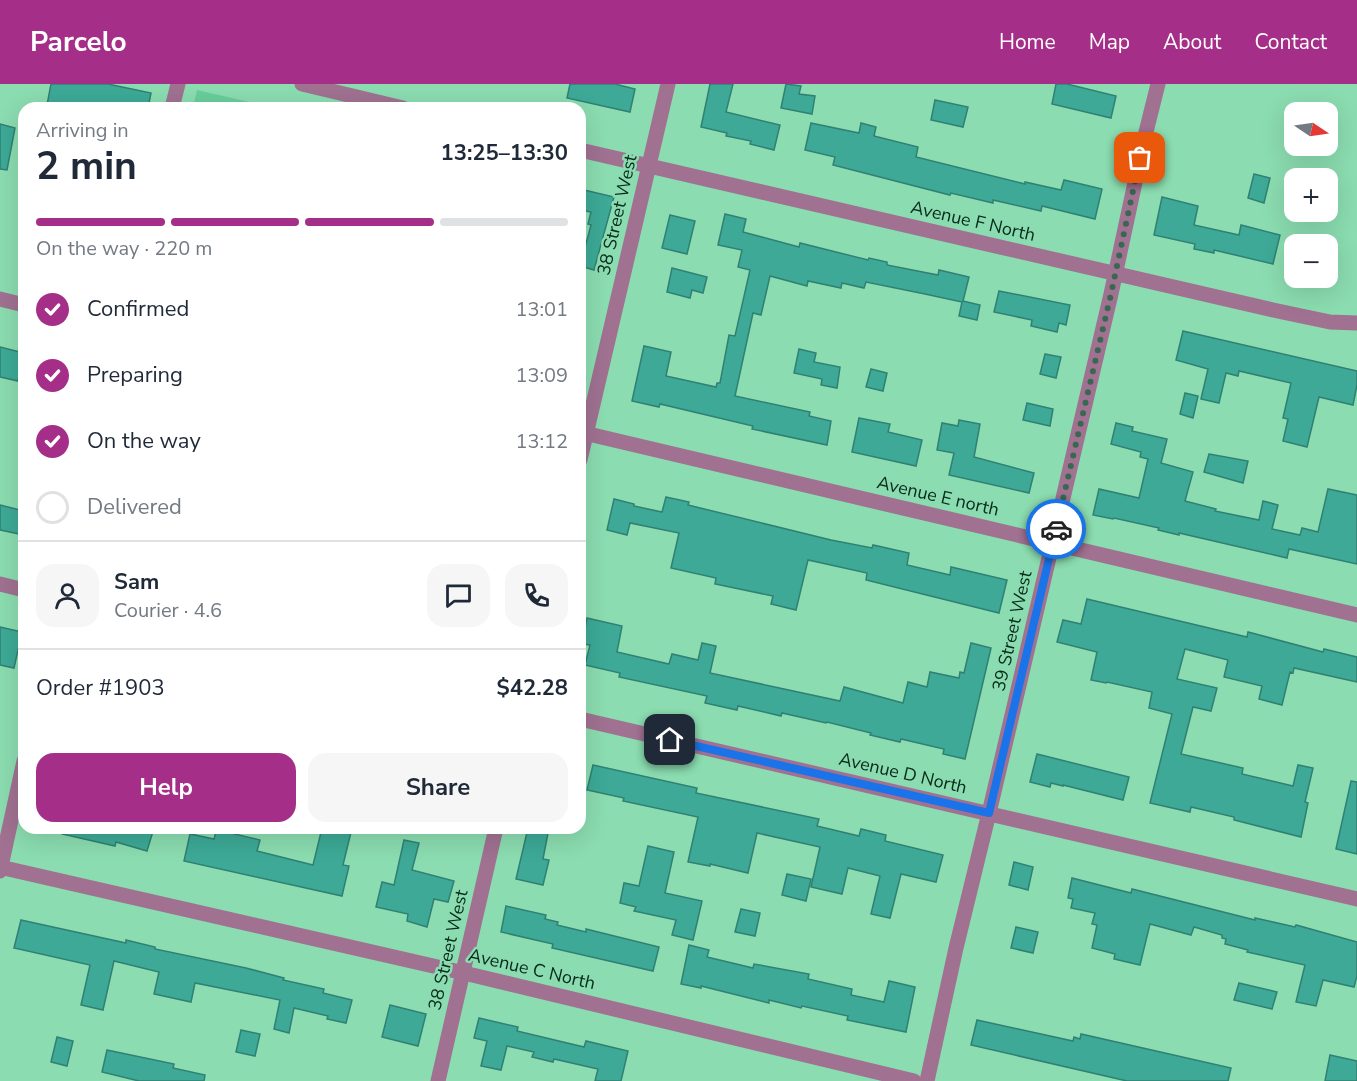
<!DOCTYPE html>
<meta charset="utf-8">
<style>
:root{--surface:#fff;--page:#f6f6f7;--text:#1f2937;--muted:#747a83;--line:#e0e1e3;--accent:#a52f88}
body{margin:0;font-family:"Nunito Sans",sans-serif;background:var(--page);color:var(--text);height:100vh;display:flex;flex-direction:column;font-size:22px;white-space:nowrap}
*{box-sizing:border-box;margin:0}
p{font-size:20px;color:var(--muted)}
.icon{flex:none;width:33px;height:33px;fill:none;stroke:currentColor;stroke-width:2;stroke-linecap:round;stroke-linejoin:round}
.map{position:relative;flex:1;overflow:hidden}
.details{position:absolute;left:18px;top:18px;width:568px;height:732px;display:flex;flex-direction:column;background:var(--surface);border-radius:18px;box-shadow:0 6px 24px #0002}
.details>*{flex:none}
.needle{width:39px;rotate:103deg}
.fabs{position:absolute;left:1284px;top:18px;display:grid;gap:12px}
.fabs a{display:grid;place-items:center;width:54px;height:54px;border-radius:12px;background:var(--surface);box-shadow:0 6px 24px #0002;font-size:30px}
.pin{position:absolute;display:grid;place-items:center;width:51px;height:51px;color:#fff;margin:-26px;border-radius:12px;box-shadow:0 3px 9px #0006}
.courier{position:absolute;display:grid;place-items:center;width:60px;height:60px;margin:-30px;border:4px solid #1a73e8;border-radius:50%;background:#fff;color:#222;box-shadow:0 2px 8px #0007}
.head em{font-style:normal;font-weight:700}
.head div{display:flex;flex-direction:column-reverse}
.head{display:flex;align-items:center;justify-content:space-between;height:102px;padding:0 18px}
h1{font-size:39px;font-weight:700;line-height:45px}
.bar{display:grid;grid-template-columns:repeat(4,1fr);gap:9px 6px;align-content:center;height:72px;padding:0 18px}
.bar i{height:8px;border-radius:4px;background:var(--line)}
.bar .selected{background:var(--accent)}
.bar p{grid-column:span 4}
.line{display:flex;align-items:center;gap:15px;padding:0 18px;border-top:2px solid var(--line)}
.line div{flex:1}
.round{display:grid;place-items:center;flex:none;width:63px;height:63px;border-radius:18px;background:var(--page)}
ol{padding:0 18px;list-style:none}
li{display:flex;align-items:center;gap:18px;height:66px}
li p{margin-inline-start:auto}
li .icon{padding:6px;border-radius:50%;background:var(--accent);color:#fff;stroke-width:4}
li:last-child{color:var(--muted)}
li i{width:33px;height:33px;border:3px solid var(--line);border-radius:50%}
.primary-button{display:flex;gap:12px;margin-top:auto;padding:12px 18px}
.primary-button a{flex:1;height:69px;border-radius:18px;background:var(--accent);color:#fff;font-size:24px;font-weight:700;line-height:69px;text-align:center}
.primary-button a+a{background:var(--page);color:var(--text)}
header{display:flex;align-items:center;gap:36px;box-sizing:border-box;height:84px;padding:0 30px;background:var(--accent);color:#fff}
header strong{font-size:28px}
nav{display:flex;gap:33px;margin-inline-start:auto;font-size:21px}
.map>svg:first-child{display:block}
.green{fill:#68ce9a}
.building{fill:#3da996;stroke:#308173;stroke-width:1.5}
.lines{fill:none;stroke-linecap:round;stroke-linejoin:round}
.minor{stroke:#a07191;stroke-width:15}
.done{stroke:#36694f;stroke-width:6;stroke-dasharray:0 10.8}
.route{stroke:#1a73e8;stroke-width:8}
.labels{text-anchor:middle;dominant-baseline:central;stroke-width:5;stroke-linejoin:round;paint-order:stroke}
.street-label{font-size:18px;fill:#082b1b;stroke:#8bdcb0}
</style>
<header>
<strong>Parcelo</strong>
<nav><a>Home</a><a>Map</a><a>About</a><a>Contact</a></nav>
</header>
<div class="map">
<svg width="1357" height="997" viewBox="0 0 1357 997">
<rect width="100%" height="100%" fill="#8bdcb0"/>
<path class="green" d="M197,6l78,18h-82z"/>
<path class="building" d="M51,0h57l43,9 -3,15h-88l-13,-3z
M570,0h45l20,5 -5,23 -63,-14z
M710,0h23l-7,28 54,13 -6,25 -24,-6 1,-3 -25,-5 1,-3 -26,-6z
M786,0l15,2 -2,8 16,2 -3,18 -31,-6z
M1056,0h11l49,12 -5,22 -59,-14z
M935,16l33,7 -5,20 -32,-7z
M811,39l48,10 2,-10 15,4 -2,9 44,11 -2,10 109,27v-2l36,8 3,-10 38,9 -7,30 -53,-13 -1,5 -48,-11v3l-42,-10 -1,2 -117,-30 2,-8 -30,-7z
M0,40l15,4 -8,42 -7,-1z
M1254,90l16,4 -6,25 -16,-5z
M580,105l34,8 -20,73 -14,-4 11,-41 -3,-1 3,-12 -11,-2z
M1162,113l36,9 -4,19 45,10 2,-10 39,10 -7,29 -59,-14v3l-20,-4 1,-5 -41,-9z
M725,130l21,5 -3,13 56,15 1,-4 68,17 1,-2 18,4v3l51,10 1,-5 30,7 -6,24 17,4 -3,15 -18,-4 3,-14 -37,-8 -59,-12 -2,6 -22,-5 -1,5 -33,-7 -1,5 -37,-10 -9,39 -8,-2 -18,83 75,16 -1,4 22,5 -4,24 -75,-16 1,-3 -93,-22 -1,3 -27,-6 12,-55 27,6 -5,24 50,11 1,-4h3l9,-48 6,1 15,-66 -12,-3 4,-17 -24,-5z
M670,131l25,6 -8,33 -25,-6z
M672,184l35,9 -4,16 -11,-3 -2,8 -23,-6z
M999,207l71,14 -4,20 -7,-2 -2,9 -26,-6 1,-6 -38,-8z
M1183,247l174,40v14l-4,20 -34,-8 -12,50 -24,-6 5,-22 -5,-1 8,-35 -52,-12 -1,5 -12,-3 -7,30 -18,-4 7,-30 -32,-9z
M0,263l24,6 -6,28 -18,-4z
M799,265l17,4 -2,9 26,5 -3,21 -16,-3 1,-6 -28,-6z
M1045,270l16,3 -5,21 -16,-4z
M871,285l16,4 -4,18 -17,-4z
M1185,309l13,3 -5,22 -13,-4z
M1027,319l26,6 -3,17 -27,-6z
M859,334l31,6 -2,8 34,8 -6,26 -64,-14z
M959,336l21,4 -6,33 60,16 -5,20 -80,-18 5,-22 -17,-3 5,-27 16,3z
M1116,339l17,4 -1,4 35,8 -6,24 32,9 -8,29 31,8 -1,2 44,9 4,-19 15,4 -6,24 28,6 2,-7 16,4 10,-43 29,6v69l-68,-15 -2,9 -108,-25v2l-21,-5 1,-2 -45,-10 -1,1 -20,-4 6,-26 40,9 9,-39 -8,-2 1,-5 -30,-8z
M1209,370l39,7 -5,22 -39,-11z
M666,413l23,5 -1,3 143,35 41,8 1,-3 36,8 -2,12 43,10 1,-8 56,13 -8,33 -133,-33 1,-7 -59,-13 -12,50 -25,-6 2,-8 -58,-12 1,-6 -45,-10 8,-35 -49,-10 -3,12 -20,-5 7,-31 20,5v2l28,6z
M0,421l24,6v24l-24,-5z
M1087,515l160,38 1,-5 75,20 1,-3 33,8v25l-63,-14 -1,5 -3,-1 -8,33 -23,-6 3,-13 -38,-9 4,-17 -43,-11 -8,30 40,9 -6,23 -18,-4 -12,47 62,14 -1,6 51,12 5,-21 15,3 -8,34 3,1 -7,34 -67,-17v-3l-43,-10 -1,5 -40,-9 22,-89 -23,-6 3,-16 -45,-10 -1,1 -15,-3 6,-28 -40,-10 6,-22 18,4z
M587,534l35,8 -5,26 52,12 3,-10 26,6 4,-17 14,3 -6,27 130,28 4,-14 59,16 5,-21 19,5 3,-15 29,6 1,-6 4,1 7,-30 20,5 -26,111 -22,-5 1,-5 -43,-10 -1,3 -30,-7 1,-2 -44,-11 -1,1 -44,-10 -1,3 -43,-10 -1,4 -32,-7 2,-7 -88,-19 1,-4 -35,-8 5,-20 -8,-1z
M0,543l22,5 -8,36 -14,-3z
M1037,670l92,23 -6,23 -60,-15v1l-12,-3 -1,4 -20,-5z
M593,681l104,23 -1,5 123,26 -2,7 42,10 2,-7 25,6 -1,6 58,14 -7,27 -35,-8 -11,44 -19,-4 9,-38 -32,-8 -6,26 -31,-7 9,-40 -63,-14 -9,40 -38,-9v2l-22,-4 10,-45 -75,-16 1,-3 -37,-8z
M1351,697l6,1v72l-21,-5z
M62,744h92l-7,23 -31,-9 -1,4 -53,-12z
M217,744h14l-1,5 30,7 -3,11 56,14 9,-37h30l-9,37 6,1 -7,30 -158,-35 6,-27 24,5z
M528,744h21l-6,31 6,1 -6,25 -27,-6z
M404,756l15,3 -7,27 42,11 -6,21 -14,-3 -7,28 -20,-6 1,-7 -32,-7 6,-25 12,3z
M648,762l26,6 -9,41 37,8 -9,39 -21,-5 4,-15 -42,-9 2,-4 -16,-4 4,-20 15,3z
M1014,778l19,5 -5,23 -19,-5z
M787,790l24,5 -5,22 -24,-6z
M1072,794l59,15 1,-4 123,31v-2l40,9 1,-2 61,17v34l-3,11 -31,-7 -7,26 -20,-4 9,-37 -58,-13 1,-2 -23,-6 1,-5 -4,-1v-3l-28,-8 -3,8 -41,-11 -10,41 -26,-6 1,-5 -23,-6 5,-23 -5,-1 3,-11 -24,-5 2,-9 -5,-1z
M506,822l40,9 -1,4 13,3 -1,3 29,7v-3l73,18 -6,24 -101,-23 1,-4 -52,-12z
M741,825l19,4 -5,23 -20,-4z
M21,836l105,23v-3l29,7v2l91,19 38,10 -1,2 41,9 -1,4 29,7 -6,23 -19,-4 1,-3 -34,-8 -5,25 -15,-4 6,-29 -85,-17 -4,19 -37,-8 5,-22 -45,-11 -11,49 -22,-5 9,-40 -76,-17z
M1016,843l22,5 -5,21 -22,-5z
M689,861l20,5 -2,7 46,11 1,-4 55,10 -1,5 44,10 -1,6 33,7 5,-21 26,6 -9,45 -59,-12 1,-4 -46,-10 -1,2 -32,-8v3l-68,-17v2l-20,-4z
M1239,899l38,9 -5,17 -38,-9z
M390,921l36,9 -8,32 -36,-9z
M479,934l39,9 -1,4 67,16 2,-6 42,10 -7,30h-26l3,-12 -44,-10 -1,3 -21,-5 2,-5 -27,-6 -6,24 -20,-4 6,-25 -13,-3z
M977,936l96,21 1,-4 6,2 1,-5 150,34 -3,13h-101l-156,-36z
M241,946l19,4 -5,22 -19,-4z
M57,953l16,4 -6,25 -16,-4z
M107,966l67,14 -1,4 32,7 -1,6h-65l-37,-9z
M1330,971l27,6v20h-32z"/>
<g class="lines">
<path class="minor" d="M302,0l101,24
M172,24l6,-24
M580,66l693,160 57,12 27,1
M0,215l24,6
M580,348l777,183
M580,376l88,-376
M0,500l24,6
M580,635l777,180
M0,783l464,106 450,108
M0,787l24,-110
M438,997l58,-253
M927,997l29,-133 33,-135 122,-519 34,-158 13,-52"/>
</g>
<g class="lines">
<path class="done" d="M1056,445l55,-235 29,-136"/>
<path class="route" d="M670,656l319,73 67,-284"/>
</g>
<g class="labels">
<g class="street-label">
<text transform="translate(617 131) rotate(-77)">38 Street West</text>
<text transform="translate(973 137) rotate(13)">Avenue F North</text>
<text transform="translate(938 412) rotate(13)">Avenue E north</text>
<text transform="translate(1012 547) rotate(-77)">39 Street West</text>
<text transform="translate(903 689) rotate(13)">Avenue D North</text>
<text transform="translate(448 866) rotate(-77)">38 Street West</text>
<text transform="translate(532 885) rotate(13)">Avenue C North</text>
</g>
</g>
</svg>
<div class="fabs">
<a><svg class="needle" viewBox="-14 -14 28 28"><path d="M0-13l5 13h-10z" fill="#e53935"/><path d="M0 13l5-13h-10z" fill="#747a83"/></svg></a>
<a>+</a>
<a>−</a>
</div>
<div class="pin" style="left:1140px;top:74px;background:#ea580c"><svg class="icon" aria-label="bag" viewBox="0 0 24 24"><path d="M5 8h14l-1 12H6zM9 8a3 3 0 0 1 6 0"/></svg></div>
<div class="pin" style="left:670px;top:656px;background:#1f2937"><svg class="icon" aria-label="home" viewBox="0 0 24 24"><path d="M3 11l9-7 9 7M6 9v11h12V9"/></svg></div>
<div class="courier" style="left:1056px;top:445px"><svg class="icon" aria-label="car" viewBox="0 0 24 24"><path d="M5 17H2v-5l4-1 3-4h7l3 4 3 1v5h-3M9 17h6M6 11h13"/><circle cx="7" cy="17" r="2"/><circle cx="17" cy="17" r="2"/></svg></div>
<section class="details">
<div class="head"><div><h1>2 min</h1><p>Arriving in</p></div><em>13:25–13:30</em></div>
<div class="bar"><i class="selected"></i><i class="selected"></i><i class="selected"></i><i></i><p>On the way · 220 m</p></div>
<ol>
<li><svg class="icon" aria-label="check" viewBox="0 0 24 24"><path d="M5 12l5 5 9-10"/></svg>Confirmed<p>13:01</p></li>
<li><svg class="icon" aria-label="check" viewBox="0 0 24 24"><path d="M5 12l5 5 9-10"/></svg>Preparing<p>13:09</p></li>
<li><svg class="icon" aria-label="check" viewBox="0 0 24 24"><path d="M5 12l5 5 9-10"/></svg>On the way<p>13:12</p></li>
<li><i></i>Delivered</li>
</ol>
<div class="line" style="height:108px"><a class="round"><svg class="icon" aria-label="person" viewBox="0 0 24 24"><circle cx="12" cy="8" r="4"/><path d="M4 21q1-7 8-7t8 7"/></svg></a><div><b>Sam</b><p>Courier · 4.6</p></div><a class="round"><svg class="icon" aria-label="chat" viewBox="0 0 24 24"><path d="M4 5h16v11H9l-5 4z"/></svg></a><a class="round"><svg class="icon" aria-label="phone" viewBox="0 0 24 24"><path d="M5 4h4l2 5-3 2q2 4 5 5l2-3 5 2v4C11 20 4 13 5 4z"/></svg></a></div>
<div class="line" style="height:78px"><div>Order #1903</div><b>$42.28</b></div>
<div class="primary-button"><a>Help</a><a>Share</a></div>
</section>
</div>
